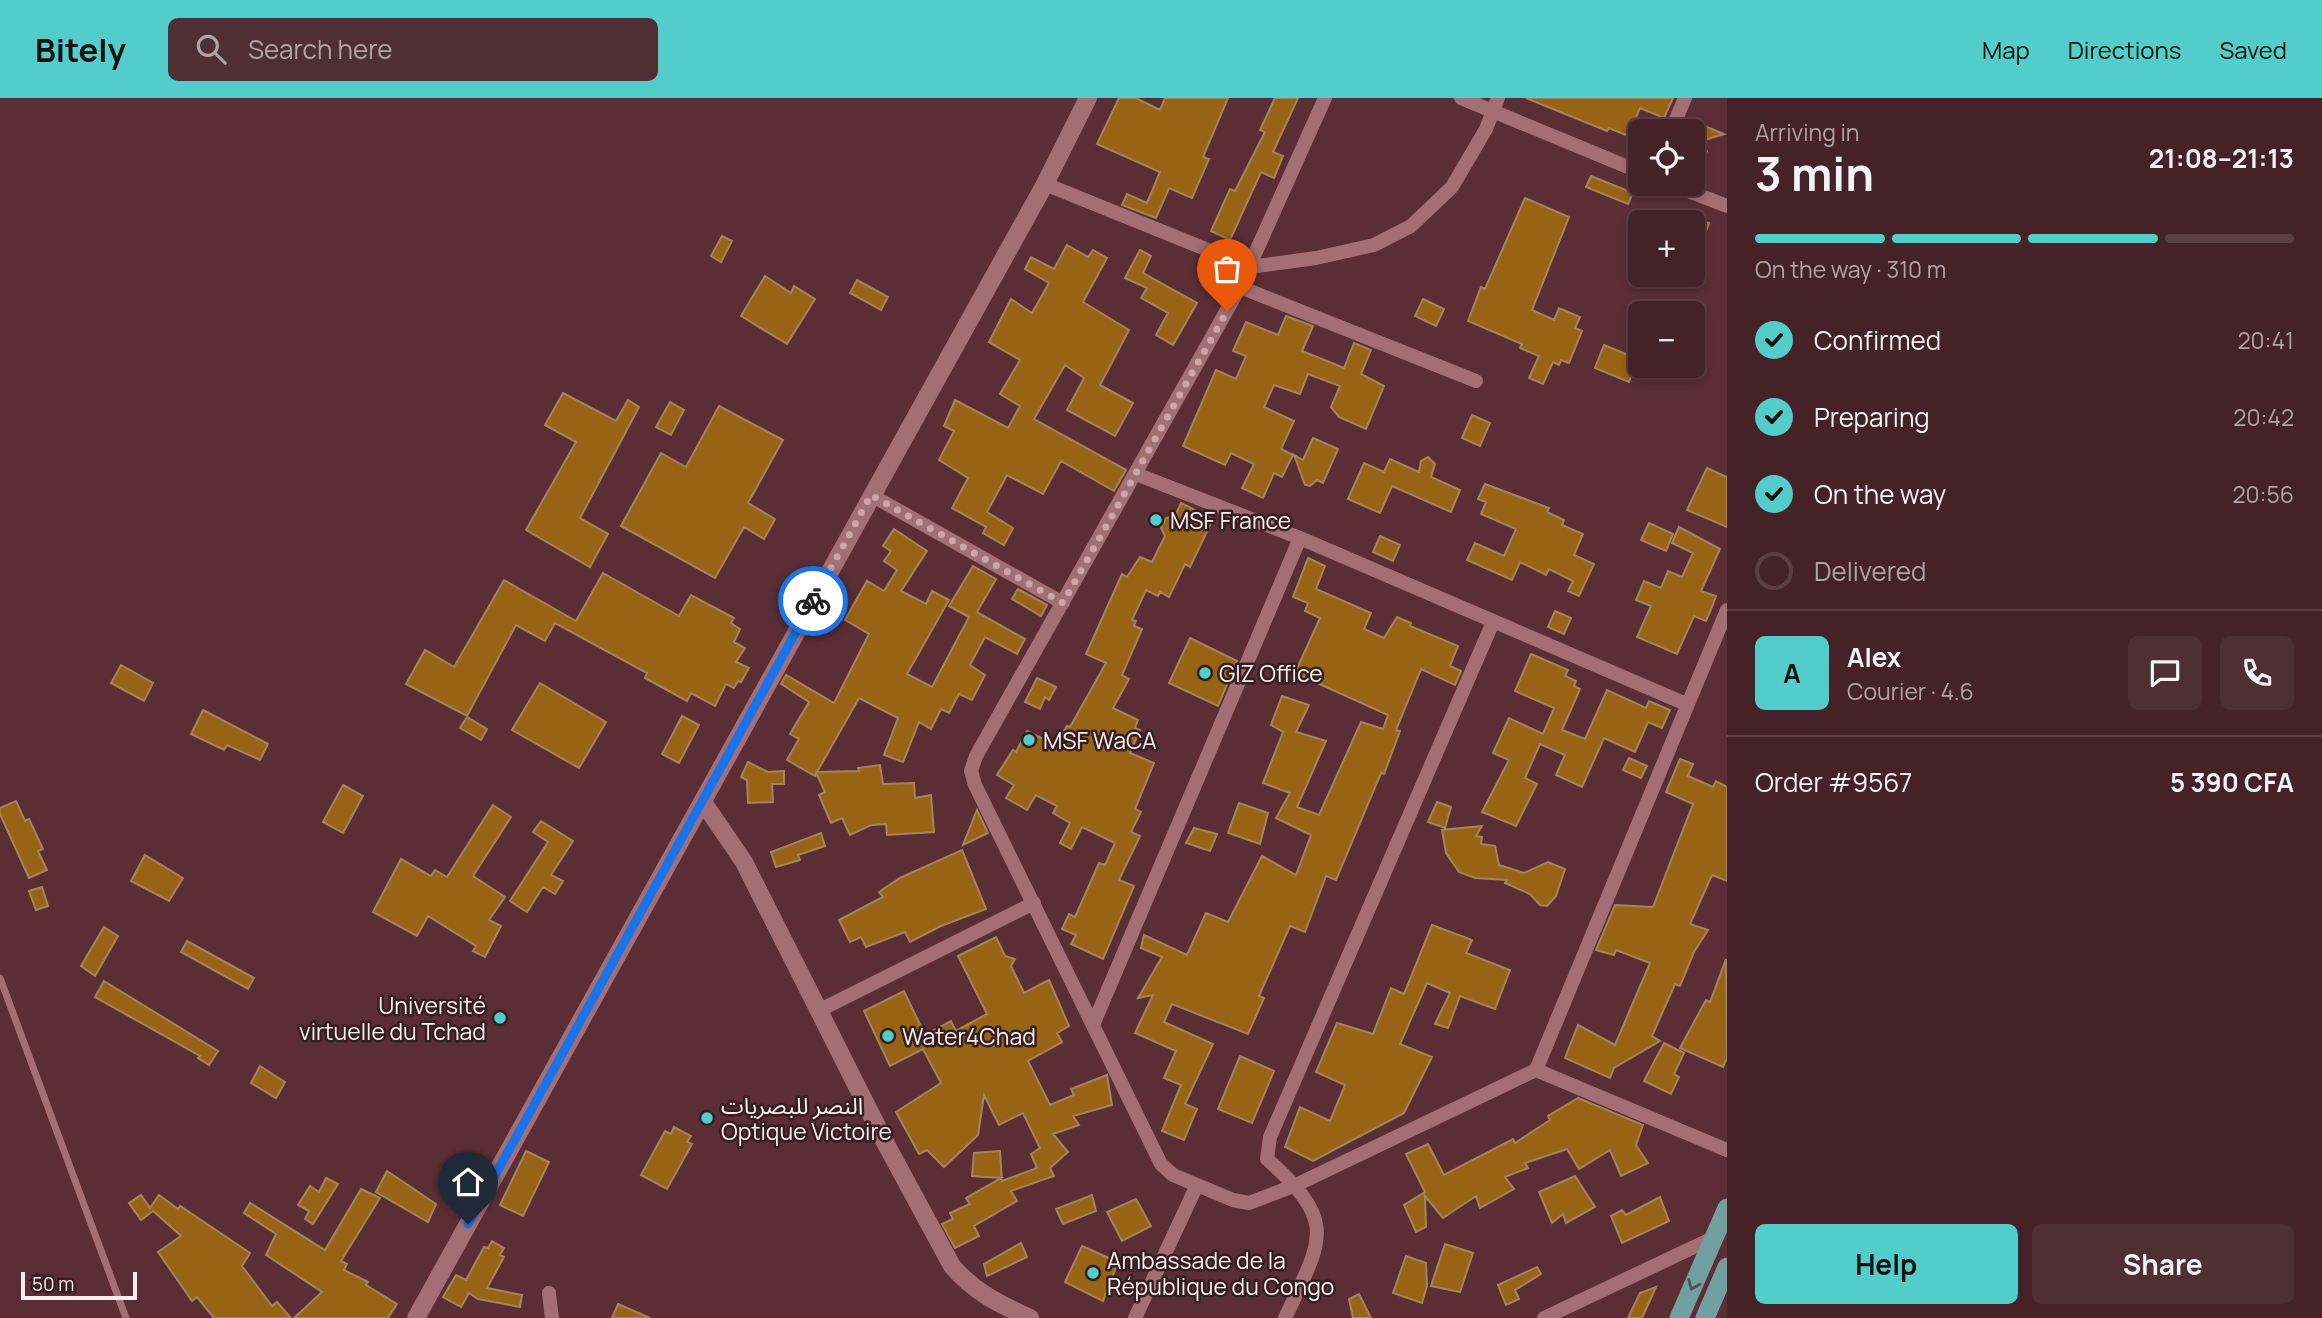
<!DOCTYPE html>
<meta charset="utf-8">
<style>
:root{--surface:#442228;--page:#4e2f34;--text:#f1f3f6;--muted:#afa4a8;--line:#5c3f45;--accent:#53cdc9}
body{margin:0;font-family:Manrope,"Noto Sans Arabic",sans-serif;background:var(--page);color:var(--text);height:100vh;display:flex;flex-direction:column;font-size:26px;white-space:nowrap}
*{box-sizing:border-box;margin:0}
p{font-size:23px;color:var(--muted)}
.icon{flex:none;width:38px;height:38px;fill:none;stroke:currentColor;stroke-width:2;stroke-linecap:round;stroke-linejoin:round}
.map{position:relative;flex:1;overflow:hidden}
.panel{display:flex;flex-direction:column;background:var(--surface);width:595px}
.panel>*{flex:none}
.controls{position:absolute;left:1628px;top:21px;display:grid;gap:14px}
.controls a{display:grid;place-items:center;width:77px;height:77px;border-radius:10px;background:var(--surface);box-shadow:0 4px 10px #0003,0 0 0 2px var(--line);font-size:35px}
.scale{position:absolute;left:21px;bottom:18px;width:116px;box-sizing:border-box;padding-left:7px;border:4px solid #feeced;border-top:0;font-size:19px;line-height:24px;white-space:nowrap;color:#feeced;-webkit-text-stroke:5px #331e20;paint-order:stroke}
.pin{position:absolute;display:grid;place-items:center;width:60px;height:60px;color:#fff;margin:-72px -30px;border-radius:50% 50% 50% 0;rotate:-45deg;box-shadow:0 0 7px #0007}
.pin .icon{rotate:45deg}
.courier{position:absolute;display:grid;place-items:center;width:70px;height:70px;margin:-35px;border:5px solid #1a73e8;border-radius:50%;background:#fff;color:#222;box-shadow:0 2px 9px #0007}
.head em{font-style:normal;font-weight:700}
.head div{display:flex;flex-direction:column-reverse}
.head{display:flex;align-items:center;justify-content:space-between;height:119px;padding:0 28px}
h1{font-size:46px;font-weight:700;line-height:52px}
.bar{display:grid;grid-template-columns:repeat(4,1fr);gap:10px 7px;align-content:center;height:84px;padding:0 28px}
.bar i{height:9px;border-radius:5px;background:var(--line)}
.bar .on{background:var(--accent)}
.bar p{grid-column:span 4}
.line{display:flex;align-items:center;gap:18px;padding:0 28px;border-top:2px solid var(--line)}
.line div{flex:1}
.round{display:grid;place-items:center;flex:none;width:74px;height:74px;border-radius:10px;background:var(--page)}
ol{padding:0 28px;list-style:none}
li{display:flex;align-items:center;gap:21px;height:77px}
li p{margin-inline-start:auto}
li .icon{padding:7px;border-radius:50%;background:var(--accent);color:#111;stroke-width:4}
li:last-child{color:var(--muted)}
li i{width:38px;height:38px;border:4px solid var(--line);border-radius:50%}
.button{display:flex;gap:14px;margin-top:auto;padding:14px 28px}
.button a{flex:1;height:80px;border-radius:10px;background:var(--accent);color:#111;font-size:28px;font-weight:700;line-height:80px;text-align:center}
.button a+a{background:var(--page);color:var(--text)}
header{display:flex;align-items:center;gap:42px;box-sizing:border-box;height:98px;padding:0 35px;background:var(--accent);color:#111}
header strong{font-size:33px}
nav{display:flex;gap:38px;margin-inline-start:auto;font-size:24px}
.search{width:490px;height:63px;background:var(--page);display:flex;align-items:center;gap:18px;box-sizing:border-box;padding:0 24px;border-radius:10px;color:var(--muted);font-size:26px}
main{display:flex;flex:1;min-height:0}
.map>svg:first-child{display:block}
.building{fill:#976415;stroke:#a4845d;stroke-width:2}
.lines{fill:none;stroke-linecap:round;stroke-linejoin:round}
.service{stroke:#a36f75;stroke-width:7}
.minor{stroke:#a36f75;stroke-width:14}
.tertiary{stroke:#a36f75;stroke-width:18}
.primary{stroke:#72a0a0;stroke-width:19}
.oneway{stroke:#4c5253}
.done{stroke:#c5aaad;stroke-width:7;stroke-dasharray:0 12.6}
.route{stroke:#1a73e8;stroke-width:9}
.poi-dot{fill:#53cdc9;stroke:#331e20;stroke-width:2.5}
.labels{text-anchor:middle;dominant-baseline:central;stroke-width:5;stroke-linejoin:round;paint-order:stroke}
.poi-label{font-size:23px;fill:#feeced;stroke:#331e20;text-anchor:start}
</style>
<header>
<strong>Bitely</strong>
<div class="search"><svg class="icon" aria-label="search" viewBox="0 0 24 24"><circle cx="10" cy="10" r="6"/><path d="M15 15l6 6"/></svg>Search here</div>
<nav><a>Map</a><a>Directions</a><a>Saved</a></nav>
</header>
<main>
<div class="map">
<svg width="1727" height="1220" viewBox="0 0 1727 1220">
<rect width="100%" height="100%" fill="#5b2e35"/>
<path class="building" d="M1119,0h17l24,12 5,-12h63l-25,59 6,2 -17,39 -23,-10 -13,30 -34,-13 5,-11 20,9 13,-31 -63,-28z
M1275,0h23l-25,54 10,4 -9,22 -13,-6 -31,68 -19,-9 19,-42 5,2 30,-59 -5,-2z
M1526,0h147l-9,20 -24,-10 -12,28 -19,-8 -2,3z
M1702,27l22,9 -26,8 9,9 -14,32 -1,-57z
M1591,78l42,17 -5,11 -42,-17z
M1525,100l44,19 -37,93 22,10 5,-12 21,9 -5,11 7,3 -13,32 -8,-3 -2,5 -6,-3 -10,22 -14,-6 10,-22 -19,-8 2,-4 -54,-23 13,-34 4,2z
M1692,119l17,6 -16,42h-1z
M722,138l10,5 -11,21 -10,-6z
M1067,147l21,12 5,-7 14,8 -24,44 46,28 -29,55 33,18 -18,33 -48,-26 17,-32 -19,-13 -31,54 92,51 -12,21 -53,-30 -18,33 -36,-19 -20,37 26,16 -9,17 -21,-12 3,-6 -34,-19 16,-30 -29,-18 15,-29 -10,-5 11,-26 53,28 12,-22 -20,-12 20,-34 -31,-18 22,-43 21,14 17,-30 -24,-14 6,-12 23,12z
M1140,152l11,6 -8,17 54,30 -24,42 -17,-10 12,-22 -27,-15 6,-10 -22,-10z
M765,178l26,17 3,-7 21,13 -28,45 -46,-28z
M857,182l31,17 -7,13 -31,-17z
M1423,201l21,10 -8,17 -21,-10z
M1286,218l27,10 -11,25 42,17 10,-25 17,7 -10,24 23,12 -18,43 -27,-12 -8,-10 9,-21 -32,-12 -8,20 -26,-9 -10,22 30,14 -13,28 12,6 -11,22 -8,-4 -11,25 -21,-10 12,-24 -23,-11 -6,12 -42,-19 33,-76 20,9 10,-23 -13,-5 13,-29 32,13z
M1604,247l34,14 -9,23 -34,-14z
M563,295l53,28 12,-21 11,7 -59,111 28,16 -18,33 -64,-37 50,-88 -31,-17z
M670,304l14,8 -13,25 -15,-8z
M719,308l64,34 -35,63 27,16 -11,20 -20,-12 -29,51 -94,-52 40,-73 25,14z
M1472,317l18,8 -10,23 -18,-8z
M1313,340l25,11 -15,34 -6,-3 -7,6 -5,-1 -11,-30 9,5z
M1428,359l7,7 -4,13 29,13 -9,22 -59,-26 -12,27 -32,-14 16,-36 20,9 6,-13 29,13 2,-11z
M1707,370l20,9v50l-40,-17z
M1485,386l64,24 -2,4 17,8 -2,5 21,9 -9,21 20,9 -15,32 -11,-5 5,-10 -24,-12 -3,6 -26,-13 -8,18 -45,-20 8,-17 29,13 12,-27 -35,-15 5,-12 -8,-3z
M1181,405l32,16 -23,48 -5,-3 -16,33 -9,-5 -2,4 -12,-6 -14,30 4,1 -2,5 8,3 -20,46 7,4 -16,29 25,12 -3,8 5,2 -10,23 24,10 -19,46 6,3 -10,20 9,4 -21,44 15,6 -31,73 -32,-15 5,-9 -14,-6 7,-15 6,3 24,-54 6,2 10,-22 -33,-16 -11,22 -11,-6 10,-20 -17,-10 4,-7 -21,-11 -9,15 -21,-12 8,-13 -17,-10 16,-25 3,2 11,-21 29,14 11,-19 3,1 36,-64 -20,-9 36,-80 5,3 13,-20 12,5 13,-26 -4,-8 5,-10 9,-2z
M1649,425l24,11 -7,17 -25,-11z
M1679,429l41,22 -19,42 15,5 -4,11 -6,14 -12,-5 -17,38 -40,-17 14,-31 -15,-6 8,-19 17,7 7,-17 14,6 11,-24 -21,-10z
M894,431l33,22 -26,40 25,13 6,-13 17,9 -42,74 25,13 37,-70 -20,-11 24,-40 23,13 -19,33 48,27 -8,15 -32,-17 -15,28 15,10 -13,25 -13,-6 -10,19 -8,-4 -10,20 -12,-7 -16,40 -19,-7 14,-37 -39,-20 -42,74 42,-1 -1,-3 22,-3 3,19 31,-1 1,15 16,-3 3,37 -47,3 -1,-11 -15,1 -21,10 -8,-17 -11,5 -12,-28 6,-3 -9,-19 -1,3 -28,-16 12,-21 -9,-5 19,-32 -28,-18 5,-9 48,28 35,-69 -24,-14 22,-39 17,10 13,-21 -13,-9 7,-10 -8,-5z
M1380,438l20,9 -7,16 -20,-9z
M1308,460l17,8 -9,23 55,24 -7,16 20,9 13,-21 14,6 -1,3 48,20 -8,20 11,5 -6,14 -34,-16 -25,61 4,1 -16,43 -3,-1 -45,107 -10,-4 -21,56 -15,-6 -31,70 5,2 -16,36 -76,-30 -8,18 49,22 -28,60 12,5 -13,31 -22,-9 19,-46 -17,-7 12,-27 -41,-18 18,-38 -15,3 24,-41 -21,-9 3,-13 43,20 19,-42 22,9 34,-66 34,19 15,-40 -35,-17 14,-25 -27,-10 20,-51 -12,-7 11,-29 27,9 -13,27 30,9 -29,66 22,8 42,-93 22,7 5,-14 -93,-42 25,-55 -15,-7 3,-8 -15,-6z
M603,475l76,43 12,-21 43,23 -3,5 9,6 -6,13 11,6 -9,14 13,6 -8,14 -3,-1 -4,7 -8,-4 -11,22 -24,-13 -4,8 -42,-23 2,-5 -92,-50 -10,18 -29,-16 -49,91 -61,-32 19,-34 29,17 50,-87 72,41z
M1018,491l29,16 -6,11 -29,-17z
M1555,513l16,7 -7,16 -16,-7z
M1190,540l47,23 -19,45 -49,-23z
M1531,556l37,16 -3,6 11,5 -2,5 6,3 -18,41 23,9 22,-49 39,18 3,-7 21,9 -8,18 -14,-6 -13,30 -31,-14 -22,49 -26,-12 9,-20 -25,-11 -15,34 12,6 -21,42 -34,-14 27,-52 -16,-7 16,-35 34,16 11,-26 -39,-17z
M121,567l32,18 -9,18 -33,-18z
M1037,580l19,9 -7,13 -4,-3 -5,12 -15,-7z
M540,585l66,39 -27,46 -67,-38z
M203,612l65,34 -8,16 -33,-15 -3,5 -33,-16z
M682,618l17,9 -20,38 -17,-9z
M467,619l20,12 -6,11 -21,-12z
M1629,660l18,8 -6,12 -18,-8z
M1680,661l13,5 -5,12 25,11 3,-6 11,6v94l-15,-6 -22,49 18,6 -14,22 -14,34 -5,-2 -23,52 8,5 -46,27 -4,10 -45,-20 13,-33 37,20 35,-82 -34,-13 -2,5 -18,-5 19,-45 38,2 40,-103 -27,-12z
M748,664l20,10 16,-1v13h-12l1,18 -25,1 -1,-23 -6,-3z
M343,687l20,11 -20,37 -20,-11z
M16,703l9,20 4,-2 14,30 -5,2 9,19 -18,8 -29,-64v-6z
M1437,704l14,5 -6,21 -17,-6z
M1239,705l29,10 -8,31 -32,-11z
M493,707l18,12 -38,59 32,21 -16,23 12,6 -16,31 -12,-6 3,-5 -48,-30 -11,20 -44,-24 28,-53 30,17 4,-6 12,7z
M977,712l11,23 -25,12z
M541,723l32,20 -22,34 12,6 -8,13 -12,-7 -16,25 -17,-11 38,-59 -15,-10z
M1482,728l-6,10 6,1 -1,7 14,2 4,19 25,8 24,-11 17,7 -9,27 -9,10 -7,-1 -10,-11 -25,-11 2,-3 -32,-2 -16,-6 -13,-19 -4,-23z
M1194,730l23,6 -7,17 -24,-8z
M821,735l4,13 -27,9 2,5 -24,7 -5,-15z
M962,752l24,59 -45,17 -31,16 -5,-10 -39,15 -5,-10 -11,5 -11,-22 44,-23 -4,-5 21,-14z
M145,757l38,23 -14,23 -38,-20z
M42,789l6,19 -12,4 -7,-19z
M1432,827l40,15 -6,13 44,17 -15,39 -35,-13 -12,32 -13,-4 15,-31 -23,-10 -27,61 32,13 -28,56 -91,48 -28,-14 15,-40 30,14 15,-36 -29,-13 21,-49 36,11 18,-46 13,6z
M104,829l14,9 -23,40 -14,-10z
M996,839l9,19 10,3 -4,7 13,27 25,-13 20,46 -12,7 5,9 -34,19 22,44 24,-10 -3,-6 36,-14 5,30 -39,11 6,9 -26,9 15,18 -18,16 4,8 -43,15 6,10 -43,25 5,10 -24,12 -13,-24 11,-5 -3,-6 20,-9 -4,-6 35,-20 -29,-2 2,-23 26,-2 2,30 35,-13 -6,-14 9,-6 -17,-35 -24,12 -15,-30 -6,40 -34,32 -17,-17 -8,4 -23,-42 45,-29 -18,-34 -33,17 -26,-55 40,-20 21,44 26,-14 5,10 31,-17 -29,-58z
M187,843l67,37 -6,11 -67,-37z
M1726,861l1,99 -4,9 -43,-19 26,-48 4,2z
M104,883l114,70 -9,14 -11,-7 2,-2 -105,-59z
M1664,945l20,10 -10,21 5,3 -8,17 -27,-13z
M1240,958l34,15 -22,52 -34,-14z
M260,968l25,16 -9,16 -25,-15z
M1578,1000l65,27 -7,20 12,18 -27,13 -11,-26 -31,19 -12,-20 -42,14 3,5 -23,9 9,12 -34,19 -4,-12 -33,22 -18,-22 1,31 -10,5 -12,-27 21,-13 -19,-38 22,-10 16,31 69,-36 2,4 35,-23 -2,-4z
M674,1029l17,9 -4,6 5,2 -25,45 -26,-14 24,-44 6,3z
M526,1053l23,11 -26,54 -23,-11z
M387,1073l49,33 -8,18 -52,-30z
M1575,1078l20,31 -29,16 -3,-9 -11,9 -13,-31z
M326,1080l12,6 -25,40 -8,-5 4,-8 -11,-6 12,-19 9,6z
M361,1091l19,9 -39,63 6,3 -3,6 24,12 -2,3 31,19 -9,14h-94l28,-26 -56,-37 10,-21 -32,-21 6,-10 75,47z
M141,1097l9,13 9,-13 19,14 2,-3 70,47 -8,13 30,40 5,-4 14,16h-77l-17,-21 -5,4 -34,-49 23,-16 -28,-25 -12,9 -12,-17z
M1092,1097l4,16 -33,13 -7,-15z
M1660,1099l9,24 -47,22 -11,-27 11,-6 4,5z
M1136,1101l15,27 -29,15 -15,-29z
M492,1143l12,7 -4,7 4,2 -17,31 35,7 -2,12 -42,-8 -9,-6 -8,14 -18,-10 13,-22 10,5 18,-33 4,1z
M1021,1145l6,14 -40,19 -3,-12z
M1445,1146l28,9 -13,39 -29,-6z
M1082,1148l36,16 -15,39 -38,-19z
M1406,1158l20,7 1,23 -5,17 -29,-10z
M1537,1169l4,7 -26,16 4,9 -13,6 -8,-20z
M1656,1189l-14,31h-14l12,-25z
M1359,1196l12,24h-18l-4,-19z
M618,1206l32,14h-38z"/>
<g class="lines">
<path class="service" d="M0,880l126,340"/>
<path class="minor" d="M1325,0l-85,189 -264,469 -5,15 4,14 186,379 12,11 60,25 16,3 47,-18 240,-115 191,80
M1461,0l179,74
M1671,33l14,-33
M1045,86l205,83 66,-9 58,-13 37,-19 41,-39 34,-58 12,-31
M1670,86l57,22
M1240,189l236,94
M1136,376l164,64 386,166
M871,397l192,108
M820,912l214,-107
M1093,927l207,-487
M1536,972l191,-460
M549,1195l3,25
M1135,1220l62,-133
M1285,1220c37,-79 54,-95 -18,-159l3,-22 223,-515
M1544,1220l169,-80"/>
<path class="tertiary" d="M703,704l41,60 143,284 65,120c22,26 47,38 78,52
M416,1220l629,-1134 43,-86"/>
<path class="primary" d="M1679,1220l48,-110
M1705,1220l22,-51"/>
</g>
<defs><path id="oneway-chevron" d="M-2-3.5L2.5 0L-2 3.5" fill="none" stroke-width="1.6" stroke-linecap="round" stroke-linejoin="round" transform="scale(1.75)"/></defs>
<use class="oneway" href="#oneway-chevron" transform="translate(1693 1187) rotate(113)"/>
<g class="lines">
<path class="done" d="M813,503l58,-106 192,108 164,-292"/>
<path class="route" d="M468,1126l345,-623"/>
</g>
<g class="poi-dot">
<circle cx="1156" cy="422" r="7"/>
<circle cx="1205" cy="575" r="7"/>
<circle cx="1029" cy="642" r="7"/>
<circle cx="500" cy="920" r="7"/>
<circle cx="888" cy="938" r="7"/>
<circle cx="707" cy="1020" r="7"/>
<circle cx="1093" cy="1175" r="7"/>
</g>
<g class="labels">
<g class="poi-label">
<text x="1170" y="422">MSF France</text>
<text x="1219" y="575">GIZ Office</text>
<text x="1043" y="642">MSF WaCA</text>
<text x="486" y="907" text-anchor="end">Université<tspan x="486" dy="26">virtuelle du Tchad</tspan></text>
<text x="902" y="938">Water4Chad</text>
<text x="721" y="1007">النصر للبصريات<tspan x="721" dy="26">Optique Victoire</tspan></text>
<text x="1107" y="1162">Ambassade de la<tspan x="1107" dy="26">République du Congo</tspan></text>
</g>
</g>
</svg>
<div class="controls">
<a><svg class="icon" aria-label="locate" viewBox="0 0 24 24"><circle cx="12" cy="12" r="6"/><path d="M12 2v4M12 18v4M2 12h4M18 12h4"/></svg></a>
<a>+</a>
<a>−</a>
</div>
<div class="scale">50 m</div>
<div class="pin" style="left:1227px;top:213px;background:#ea580c"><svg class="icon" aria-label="bag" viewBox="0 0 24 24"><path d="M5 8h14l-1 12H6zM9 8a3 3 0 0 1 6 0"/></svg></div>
<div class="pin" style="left:468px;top:1126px;background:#1f2937"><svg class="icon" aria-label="home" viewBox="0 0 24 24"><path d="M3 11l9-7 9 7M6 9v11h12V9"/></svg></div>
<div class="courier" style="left:813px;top:503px"><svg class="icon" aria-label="bike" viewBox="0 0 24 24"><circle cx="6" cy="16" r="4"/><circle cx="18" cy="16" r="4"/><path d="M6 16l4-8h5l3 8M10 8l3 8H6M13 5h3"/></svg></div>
</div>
<section class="panel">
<div class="head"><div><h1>3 min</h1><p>Arriving in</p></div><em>21:08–21:13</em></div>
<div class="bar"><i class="on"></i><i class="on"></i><i class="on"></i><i></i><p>On the way · 310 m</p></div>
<ol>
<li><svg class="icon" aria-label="check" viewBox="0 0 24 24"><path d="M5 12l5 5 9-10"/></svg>Confirmed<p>20:41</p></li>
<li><svg class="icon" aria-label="check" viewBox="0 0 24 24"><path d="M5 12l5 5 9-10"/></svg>Preparing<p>20:42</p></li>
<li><svg class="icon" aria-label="check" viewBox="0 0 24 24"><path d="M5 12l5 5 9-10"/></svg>On the way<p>20:56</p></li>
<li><i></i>Delivered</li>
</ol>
<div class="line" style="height:126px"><b class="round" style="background:var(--accent);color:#111">A</b><div><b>Alex</b><p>Courier · 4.6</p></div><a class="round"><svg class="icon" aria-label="chat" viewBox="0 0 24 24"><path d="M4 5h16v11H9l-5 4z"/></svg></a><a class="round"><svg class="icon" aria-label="phone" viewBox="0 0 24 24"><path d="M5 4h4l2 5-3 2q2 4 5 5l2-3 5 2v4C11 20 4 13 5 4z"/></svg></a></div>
<div class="line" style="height:91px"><div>Order #9567</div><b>5 390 CFA</b></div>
<div class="button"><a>Help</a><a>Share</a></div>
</section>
</main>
